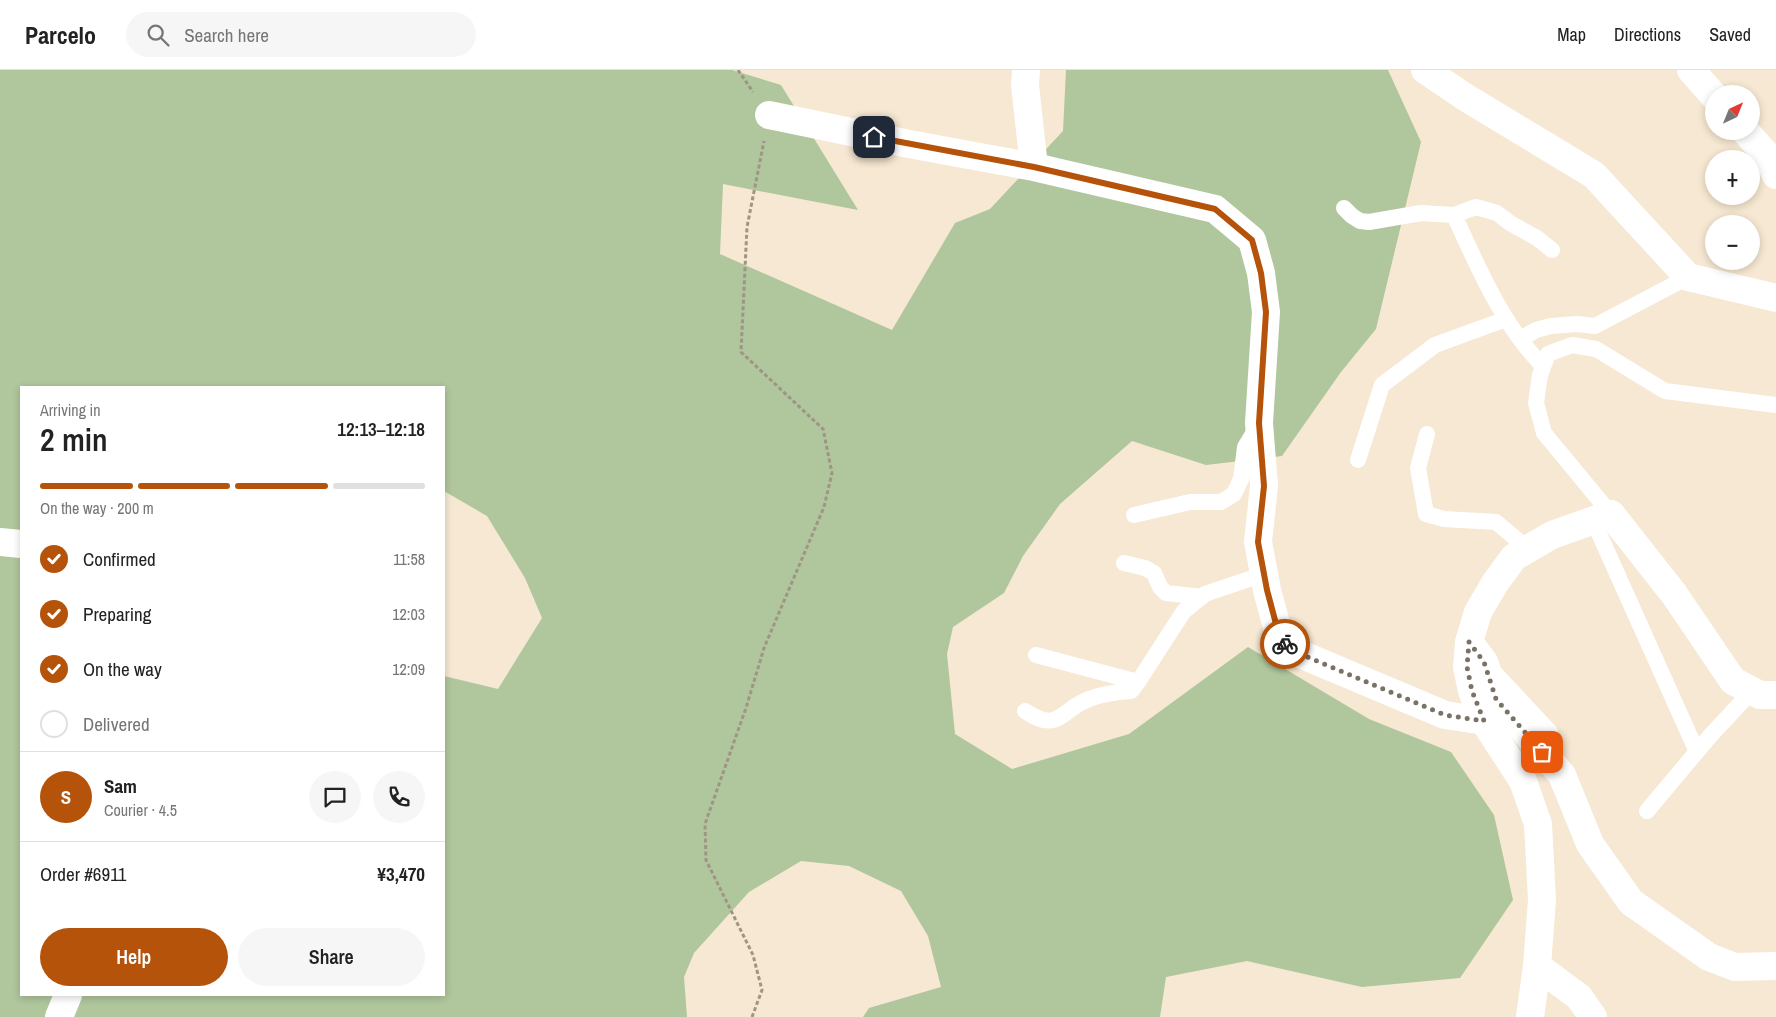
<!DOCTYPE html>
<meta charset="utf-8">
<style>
:root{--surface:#fff;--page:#f6f6f6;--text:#222;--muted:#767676;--line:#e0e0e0;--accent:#b45309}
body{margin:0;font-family:"Archivo Narrow",sans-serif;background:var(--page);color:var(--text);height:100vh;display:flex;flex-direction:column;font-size:19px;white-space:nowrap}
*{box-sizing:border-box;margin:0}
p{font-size:16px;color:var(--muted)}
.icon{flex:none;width:28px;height:28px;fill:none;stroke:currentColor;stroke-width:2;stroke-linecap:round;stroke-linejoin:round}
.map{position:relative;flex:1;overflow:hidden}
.drawer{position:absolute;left:20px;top:316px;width:425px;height:610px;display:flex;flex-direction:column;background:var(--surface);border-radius:0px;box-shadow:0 2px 8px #0003}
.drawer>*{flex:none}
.needle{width:32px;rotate:43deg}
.controls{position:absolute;left:1705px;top:15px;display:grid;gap:10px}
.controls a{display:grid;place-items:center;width:55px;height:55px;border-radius:50%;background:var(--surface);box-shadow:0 2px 8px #0003;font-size:25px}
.pin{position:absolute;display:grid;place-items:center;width:42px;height:42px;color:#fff;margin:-21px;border-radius:10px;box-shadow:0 2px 8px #0006}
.courier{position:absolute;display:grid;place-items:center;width:50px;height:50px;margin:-25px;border:4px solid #b45309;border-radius:50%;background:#fff;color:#222;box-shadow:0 1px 6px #0007}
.head em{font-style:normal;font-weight:600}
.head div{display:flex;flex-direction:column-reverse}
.head{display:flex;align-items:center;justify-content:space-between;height:85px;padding:0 20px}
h1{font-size:32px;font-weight:600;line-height:38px}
.bar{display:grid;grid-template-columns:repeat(4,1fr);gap:8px 5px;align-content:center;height:60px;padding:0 20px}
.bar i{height:6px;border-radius:4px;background:var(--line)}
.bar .selected{background:var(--accent)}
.bar p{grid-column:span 4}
.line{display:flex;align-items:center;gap:12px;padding:0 20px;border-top:1px solid var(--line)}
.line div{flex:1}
.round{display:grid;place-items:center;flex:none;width:52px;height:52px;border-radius:26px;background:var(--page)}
ol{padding:0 20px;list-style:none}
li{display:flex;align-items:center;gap:15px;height:55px}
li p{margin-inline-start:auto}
li .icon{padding:5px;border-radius:50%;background:var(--accent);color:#fff;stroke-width:4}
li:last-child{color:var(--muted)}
li i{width:28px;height:28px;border:2px solid var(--line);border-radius:50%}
.cta{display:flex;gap:10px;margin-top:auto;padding:10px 20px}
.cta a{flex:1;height:58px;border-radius:30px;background:var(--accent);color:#fff;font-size:20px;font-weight:600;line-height:58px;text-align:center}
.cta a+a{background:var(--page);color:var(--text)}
header{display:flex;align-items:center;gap:30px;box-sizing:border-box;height:70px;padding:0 25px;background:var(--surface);border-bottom:1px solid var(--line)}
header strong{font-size:24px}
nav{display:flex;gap:28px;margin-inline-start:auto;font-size:18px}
.search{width:350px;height:45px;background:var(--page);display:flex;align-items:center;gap:12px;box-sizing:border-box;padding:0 18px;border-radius:28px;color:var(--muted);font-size:19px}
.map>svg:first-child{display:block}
.green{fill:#b0c69d;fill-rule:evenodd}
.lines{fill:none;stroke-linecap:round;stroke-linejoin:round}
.path{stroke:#9f9585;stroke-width:3;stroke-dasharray:4 2.5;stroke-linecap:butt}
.service{stroke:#fff;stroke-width:16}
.minor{stroke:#fff;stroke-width:28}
.done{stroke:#7a7265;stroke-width:5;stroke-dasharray:0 9}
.route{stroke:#b45309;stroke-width:6}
</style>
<header>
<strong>Parcelo</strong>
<div class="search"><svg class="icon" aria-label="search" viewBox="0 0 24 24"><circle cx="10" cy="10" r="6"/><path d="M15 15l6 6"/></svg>Search here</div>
<nav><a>Map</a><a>Directions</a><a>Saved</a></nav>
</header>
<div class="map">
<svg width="1776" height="947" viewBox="0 0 1776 947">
<rect width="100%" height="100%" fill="#f6e8d2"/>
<path class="green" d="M0,0h732l49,15 77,125 -135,-26 -3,70 172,76 63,-107 35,-14 73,-78 3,-61h322l33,72 -45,187 -35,43 -59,84 -76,9 -74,-24 -72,63 -37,52 -19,37 -51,34 -6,27 8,80 57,35 117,-35 119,-87 121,72 82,33 43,63 19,85 -53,78 -98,9 -115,-26 -81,16 -6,40h-297l6,-9 72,-21 -13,-51 -27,-45 -52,-25 -48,-5 -52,31 -55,61 -10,24 3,40h-687zM21,318h423v103l43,25 38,62 17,40 -44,71 -54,-13v319h-423z"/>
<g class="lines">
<path class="path" d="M738,0l15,22
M752,947l10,-27 -9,-35 -47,-95 -1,-36 41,-116 18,-60 60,-141 8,-34 -9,-44 -82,-77 6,-125 17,-86"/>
<path class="service" d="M1344,138l8,8 8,5 9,1 52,-9 33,2 22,-8 21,6 13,10 27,15 15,12
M1454,145c24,52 48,110 89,151
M1520,269l16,-9 15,-4 26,-2 18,2 93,-49
M1427,364l-9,34 8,46 18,5 52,3 32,27
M1358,390l24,-75 53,-40 71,-26
M1611,444l-67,-81 -8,-30 4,-28 8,-21 24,-9 24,4 69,42 111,14
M1134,445l56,-13h31l13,-8 7,-15 4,-32 12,-20
M1593,450l104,232
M1124,493l21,5 9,5 6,14 6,6 36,4
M1036,585l102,27 46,-71 21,-17 59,-20
M1493,601l57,61
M1025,641c34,23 35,-1 64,-12 13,-5 27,-7 42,-8l7,-9
M1647,741l63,-75 42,-45"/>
<path class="minor" d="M1026,0l-1,15 9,82
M1425,0l40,27 129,78 94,102 88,21
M1691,0l23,26
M769,45l140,29 125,23 181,42 37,31 9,33 5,39 -7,111 5,63 -6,56 9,48 13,49 13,12 152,64 39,6
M1745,61l21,23 10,21
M0,472l21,2
M1469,572l15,20 13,37 65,76 28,69 41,58 78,55 26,10 41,-1
M1537,896l42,31 14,20
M59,947l9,-22
M1530,947l7,-51 5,-66 -4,-76 -15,-43 -39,-60 -12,-30 -5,-24 2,-25 9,-30 17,-29 19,-26 38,-22 59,-21 63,80 59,87 27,14h16"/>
</g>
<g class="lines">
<path class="done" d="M1285,574l8,7 152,64 39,6 -12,-30 -5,-24 2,-25 15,20 12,37 46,53"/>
<path class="route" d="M874,67l160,30 181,42 37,31 9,33 5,39 -7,111 5,63 -6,56 9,48 13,49 5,5"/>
</g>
</svg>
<div class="controls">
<a><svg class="needle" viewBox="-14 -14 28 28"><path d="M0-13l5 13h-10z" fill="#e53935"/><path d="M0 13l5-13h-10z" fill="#767676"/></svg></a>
<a>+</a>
<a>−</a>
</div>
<div class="pin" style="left:1542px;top:682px;background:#ea580c"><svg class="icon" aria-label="bag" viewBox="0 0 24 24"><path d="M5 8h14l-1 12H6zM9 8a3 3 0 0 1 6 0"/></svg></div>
<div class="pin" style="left:874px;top:67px;background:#1f2937"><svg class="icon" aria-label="home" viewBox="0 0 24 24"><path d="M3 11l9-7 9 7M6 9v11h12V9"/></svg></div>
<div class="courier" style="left:1285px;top:574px"><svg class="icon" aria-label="bike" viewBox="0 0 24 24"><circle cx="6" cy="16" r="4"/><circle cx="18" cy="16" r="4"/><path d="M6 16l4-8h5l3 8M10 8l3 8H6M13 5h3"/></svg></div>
<section class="drawer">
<div class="head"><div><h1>2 min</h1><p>Arriving in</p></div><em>12:13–12:18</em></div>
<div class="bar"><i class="selected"></i><i class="selected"></i><i class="selected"></i><i></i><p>On the way · 200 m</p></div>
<ol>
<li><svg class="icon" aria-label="check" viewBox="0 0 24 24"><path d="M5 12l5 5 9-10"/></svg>Confirmed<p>11:58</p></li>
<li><svg class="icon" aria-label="check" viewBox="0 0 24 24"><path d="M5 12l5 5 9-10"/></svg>Preparing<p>12:03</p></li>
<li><svg class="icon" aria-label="check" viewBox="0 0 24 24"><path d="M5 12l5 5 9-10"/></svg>On the way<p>12:09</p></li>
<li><i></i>Delivered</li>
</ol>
<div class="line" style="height:90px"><b class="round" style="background:var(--accent);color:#fff">S</b><div><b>Sam</b><p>Courier · 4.5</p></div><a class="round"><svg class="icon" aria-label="chat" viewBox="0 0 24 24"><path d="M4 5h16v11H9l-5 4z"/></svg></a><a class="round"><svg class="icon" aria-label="phone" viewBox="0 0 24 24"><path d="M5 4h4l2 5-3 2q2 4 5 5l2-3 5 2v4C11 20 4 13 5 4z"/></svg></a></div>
<div class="line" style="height:65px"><div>Order #6911</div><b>¥3,470</b></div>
<div class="cta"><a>Help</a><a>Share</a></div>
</section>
</div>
